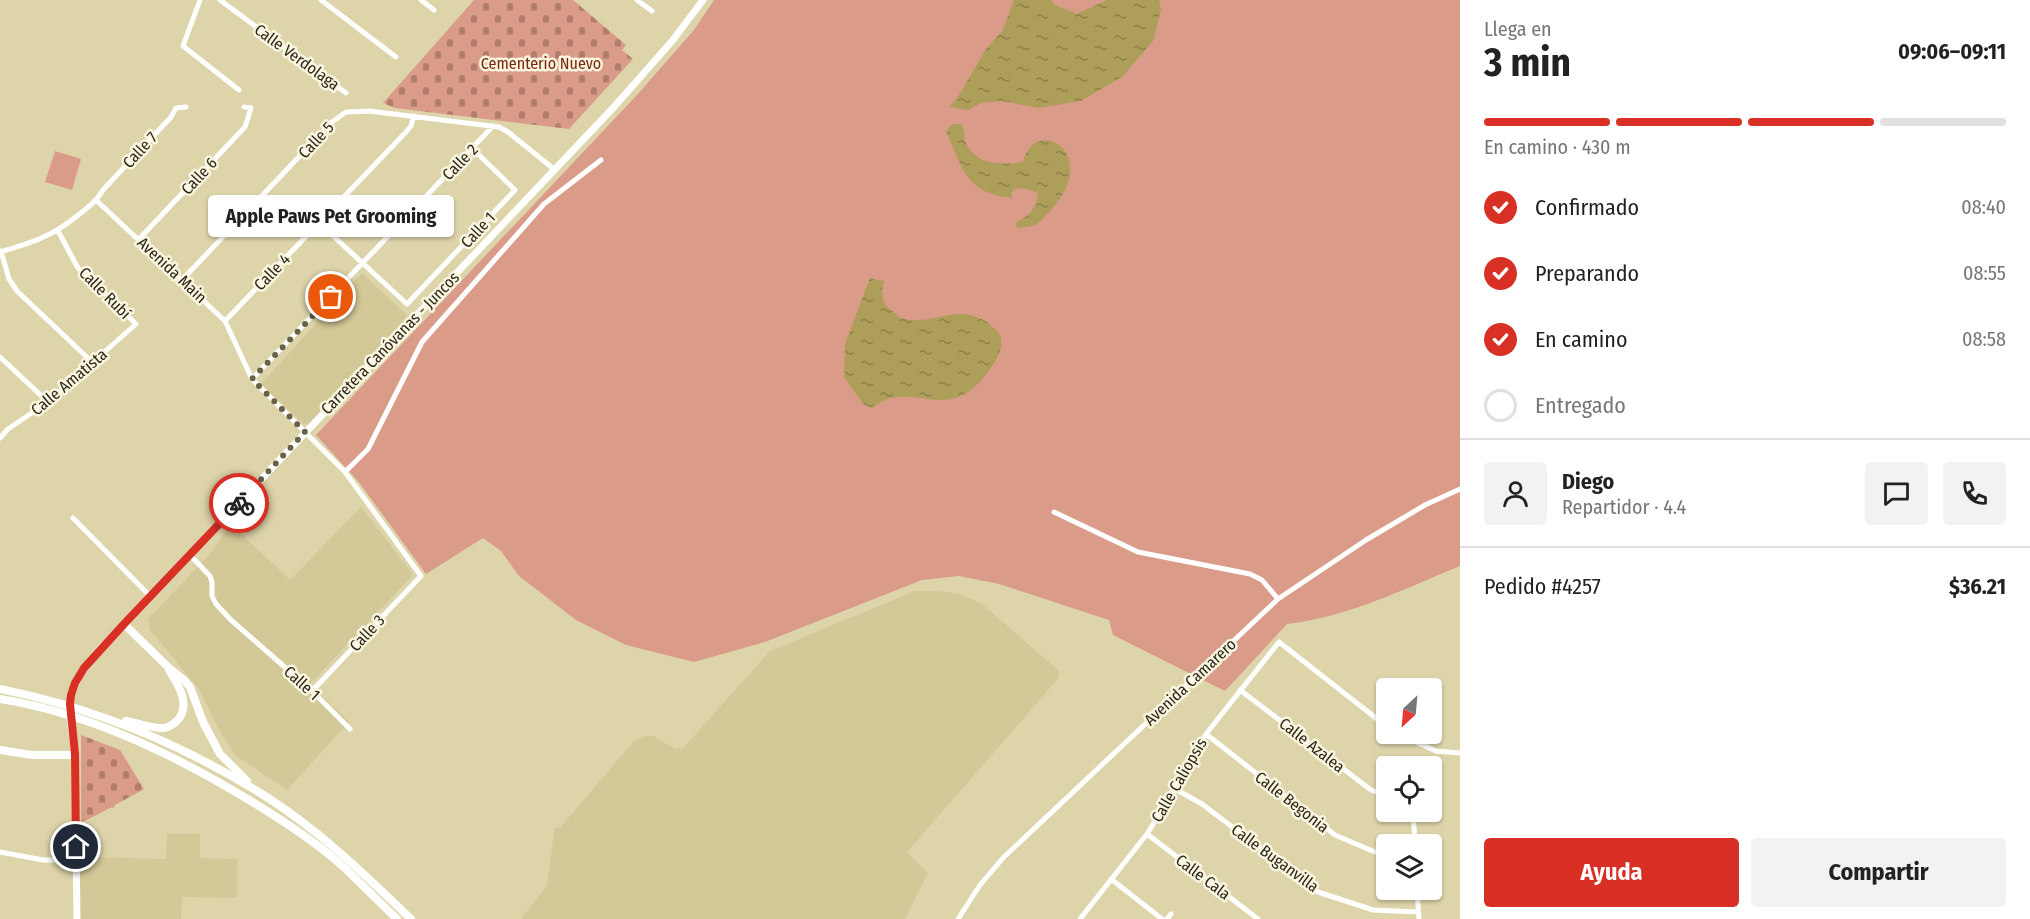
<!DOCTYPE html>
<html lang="es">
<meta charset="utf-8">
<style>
:root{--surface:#fff;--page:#f2f2f2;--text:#222;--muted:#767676;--line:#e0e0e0;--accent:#d93025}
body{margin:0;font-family:"Fira Sans Condensed",sans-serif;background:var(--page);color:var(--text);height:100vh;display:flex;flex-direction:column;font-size:22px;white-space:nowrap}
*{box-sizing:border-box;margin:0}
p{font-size:20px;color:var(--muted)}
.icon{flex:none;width:33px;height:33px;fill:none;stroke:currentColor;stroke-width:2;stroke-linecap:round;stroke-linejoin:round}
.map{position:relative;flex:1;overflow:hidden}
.drawer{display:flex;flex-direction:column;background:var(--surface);width:570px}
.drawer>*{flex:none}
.needle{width:39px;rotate:206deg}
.fabs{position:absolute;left:1376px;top:678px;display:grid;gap:12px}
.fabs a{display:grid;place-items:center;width:66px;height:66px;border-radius:6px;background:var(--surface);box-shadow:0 2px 4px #0004;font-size:30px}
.pin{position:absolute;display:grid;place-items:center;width:51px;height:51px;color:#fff;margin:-26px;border:3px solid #fff;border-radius:50%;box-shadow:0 2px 6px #0007}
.courier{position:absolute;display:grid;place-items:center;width:60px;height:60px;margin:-30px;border:4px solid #d93025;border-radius:50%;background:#fff;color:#222;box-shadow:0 2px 8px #0007}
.bubble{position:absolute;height:42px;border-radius:6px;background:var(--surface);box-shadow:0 2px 4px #0004;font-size:20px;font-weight:700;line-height:42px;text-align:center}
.summary em{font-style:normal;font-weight:700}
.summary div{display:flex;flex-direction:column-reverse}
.summary{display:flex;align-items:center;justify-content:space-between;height:102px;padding:0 24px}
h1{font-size:39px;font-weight:700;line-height:45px}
.bar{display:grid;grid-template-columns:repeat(4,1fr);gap:9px 6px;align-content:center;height:72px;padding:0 24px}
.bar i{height:8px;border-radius:4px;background:var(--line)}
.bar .active{background:var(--accent)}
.bar p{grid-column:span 4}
.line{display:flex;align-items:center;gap:15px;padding:0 24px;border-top:2px solid var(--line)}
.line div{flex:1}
.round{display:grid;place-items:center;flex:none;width:63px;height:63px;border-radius:6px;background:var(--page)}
ol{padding:0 24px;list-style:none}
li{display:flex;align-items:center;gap:18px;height:66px}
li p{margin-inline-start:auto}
li .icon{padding:6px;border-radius:50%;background:var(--accent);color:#fff;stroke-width:4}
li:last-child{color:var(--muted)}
li i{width:33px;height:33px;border:3px solid var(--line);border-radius:50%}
.button{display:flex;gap:12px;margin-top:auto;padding:12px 24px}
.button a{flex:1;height:69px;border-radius:6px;background:var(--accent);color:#fff;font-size:24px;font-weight:700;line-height:69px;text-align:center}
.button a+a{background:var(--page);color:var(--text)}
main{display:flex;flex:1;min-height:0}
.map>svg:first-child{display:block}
.built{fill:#d3c897}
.green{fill:#da9b88}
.cemetery{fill:url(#cemetery-stones)}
.water{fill:url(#water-ripples)}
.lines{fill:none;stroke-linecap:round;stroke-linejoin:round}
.minor{stroke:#fff;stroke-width:5}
.secondary{stroke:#fff;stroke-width:7}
.primary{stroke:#fff;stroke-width:8}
.done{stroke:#676248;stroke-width:6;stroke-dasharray:0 10.8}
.route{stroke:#d93025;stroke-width:8}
.labels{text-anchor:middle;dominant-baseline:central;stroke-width:5;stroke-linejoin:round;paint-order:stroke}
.street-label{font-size:16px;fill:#282514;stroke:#f9f5e0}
.park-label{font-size:16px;fill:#78260a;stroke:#f9f5e0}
</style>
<main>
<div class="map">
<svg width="1460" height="919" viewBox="0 0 1460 919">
<defs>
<pattern id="cemetery-stones" width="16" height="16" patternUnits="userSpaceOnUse" patternTransform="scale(1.5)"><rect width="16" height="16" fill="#da9b88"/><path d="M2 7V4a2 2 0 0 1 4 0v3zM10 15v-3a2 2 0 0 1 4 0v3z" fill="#b17e6e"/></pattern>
<pattern id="water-ripples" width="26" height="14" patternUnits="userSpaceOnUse" patternTransform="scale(1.5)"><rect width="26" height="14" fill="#ad9e5a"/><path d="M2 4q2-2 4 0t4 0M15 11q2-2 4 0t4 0" fill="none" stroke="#8d8149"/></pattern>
</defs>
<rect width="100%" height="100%" fill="#ddd4aa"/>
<path class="built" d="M362,273l46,43 -98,107 -6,1 -43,-40z
M361,507l51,66 -1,4 -101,107 39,38 -62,68 -52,-35 -18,-29 -18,-37 -49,-59 -2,-11 60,-63 23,-32 59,56z
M915,591h23l22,3 22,10 77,67v4l-2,5 -150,172 21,21 -23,46h-384l26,-34 8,-58 5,1 74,-87 10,-5h9l23,13 8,-2 86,-96z
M167,834h33v24l37,1v39l-55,-1 -1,22h-104l1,-62 88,2z"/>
<path class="green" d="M714,0h746v566c-56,23 -112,51 -173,58l-62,67 -112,-56 -4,-15 -110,-36 -40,-8 -37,4 -157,62 -71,20 -68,-17 -50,-25 -57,-44 -18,-25 -18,-13 -57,36 -68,-93 -42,-46 321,-340 57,-65z
M55,151l26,8 -9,31 -27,-8z"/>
<path class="cemetery" d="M474,0h99l53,45 -4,5 11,9 -64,70 -174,-21 -12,-5z
M81,735l39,15 24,39 -29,16 -2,3 -1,-1 -31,16z"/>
<path class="water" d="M1014,0h37l4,5 22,9 30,-14h52l2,10 -8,31 -31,36 -41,24 -43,7 -36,-7 -21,2 -13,7 -19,-3 10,-12 27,-46 17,-19z
M952,124h9c5,7 2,13 5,19 11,23 36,22 57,19 12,-48 79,-9 29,47 -12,14 -16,18 -35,19l-1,-6c13,-5 21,-15 22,-29l-11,-4 -11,-1 -5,5 1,5c-47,-5 -49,-29 -66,-67z
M870,278l14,3c-3,11 -3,22 7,29 3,2 7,7 11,8 19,7 40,-4 59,-4 15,1 26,6 36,17 8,8 4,20 -1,29 -8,13 -21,30 -35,36 -29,13 -61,-13 -88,12l-9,-3 -20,-28 1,-33z"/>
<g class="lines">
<path class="minor" d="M200,0l-17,46 56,44
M220,0l126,93
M321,0l75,57
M421,0l13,10
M637,0l15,11
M97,201l128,120 27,58 93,93 76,104 -109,115
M319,223l88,81 108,-114 -42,-41
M139,239l106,-112 6,-19 -7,-1
M1,251l8,28 8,12 76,72
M0,252c31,-9 51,-15 77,-36 10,-8 19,-14 26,-26l68,-73 5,-9 10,-1
M182,280l150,-158 14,-10 23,-1 130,16 9,5 47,38
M225,321l181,-189 5,-6 3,-10
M0,357l48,45
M252,379l241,-253
M0,438l8,-9 40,-27 88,-78 -58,-56 -20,-37
M345,472l23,-23 54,-107 122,-138 57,-44
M1054,512l84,40 112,22 12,6 16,19
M73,518l77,78
M190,555l20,21 2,6v14l4,8 15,16 81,71 38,38
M1240,690l131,100 15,5
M1206,734l129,101 40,17 11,1
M1398,734l38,17 24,2
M1175,789l27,15 116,88 55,18 45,2
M1413,812l2,32
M1147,834l111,85
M0,852l43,8h33
M1111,879l51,40
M1417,890l2,29
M958,919l22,-34 23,-27 275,-259 88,-59 59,-35 35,-16
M1080,919l67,-85 28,-45 31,-55 73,-92 107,84
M1167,919l4,-5"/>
<path class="secondary" d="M77,919c-1,-54 -1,-108 -2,-162 -1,-18 -9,-46 -3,-64 8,-27 33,-49 52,-69l490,-517 59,-67 30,-40"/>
<path class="primary" d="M124,624l44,43 16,13 6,7 13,35 17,32 27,27
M0,689c94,19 184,56 265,107 54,34 100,79 146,123
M0,699c87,14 169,53 244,98 32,19 65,40 94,65 20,18 39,38 59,57
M126,721c12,2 25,7 37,7 5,0 9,-3 13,-6 16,-16 3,-36 -7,-52
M0,750l32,5h43"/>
</g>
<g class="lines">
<path class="done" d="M239,503l66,-71 -53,-53 79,-82"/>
<path class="route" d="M76,847l-1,-93 -5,-50 1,-9 4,-12 9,-15 40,-44 115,-121"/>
</g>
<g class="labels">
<g class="street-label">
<text transform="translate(297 57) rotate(36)">Calle Verdolaga</text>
<text transform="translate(316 140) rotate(-47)">Calle 5</text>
<text transform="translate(140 150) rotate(-47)">Calle 7</text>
<text transform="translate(460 162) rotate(-46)">Calle 2</text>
<text transform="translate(199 176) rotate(-47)">Calle 6</text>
<text transform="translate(478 230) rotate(-47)">Calle 1</text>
<text transform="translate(172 270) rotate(43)">Avenida Main</text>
<text transform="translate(272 272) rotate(-46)">Calle 4</text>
<text transform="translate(105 293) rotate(45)">Calle Rubí</text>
<text transform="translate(390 343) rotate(-46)">Carretera Canóvanas - Juncos</text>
<text transform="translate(69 382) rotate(-40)">Calle Amatista</text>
<text transform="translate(367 633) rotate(-47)">Calle 3</text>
<text transform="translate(1190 682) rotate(-43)">Avenida Camarero</text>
<text transform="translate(302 683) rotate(42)">Calle 1</text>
<text transform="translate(1312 745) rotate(38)">Calle Azalea</text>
<text transform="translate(1179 780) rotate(-60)">Calle Caliopsis</text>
<text transform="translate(1292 802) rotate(38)">Calle Begonia</text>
<text transform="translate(1275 858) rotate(36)">Calle Buganvilla</text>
<text transform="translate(1203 877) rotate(37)">Calle Cala</text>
</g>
<g class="park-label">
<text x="541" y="63">Cementerio Nuevo</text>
</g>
</g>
</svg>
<div class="fabs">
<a><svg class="needle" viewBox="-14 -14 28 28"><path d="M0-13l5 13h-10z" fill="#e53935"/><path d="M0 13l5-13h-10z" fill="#767676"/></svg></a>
<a><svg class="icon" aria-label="locate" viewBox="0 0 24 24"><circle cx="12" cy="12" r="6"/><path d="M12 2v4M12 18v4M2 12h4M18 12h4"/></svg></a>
<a><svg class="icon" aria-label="layers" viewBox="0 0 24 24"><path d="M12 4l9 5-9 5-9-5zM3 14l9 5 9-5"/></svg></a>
</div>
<div class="pin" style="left:331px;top:297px;background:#ea580c"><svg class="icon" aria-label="bag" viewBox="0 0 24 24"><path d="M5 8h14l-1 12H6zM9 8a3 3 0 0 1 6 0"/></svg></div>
<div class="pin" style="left:76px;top:847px;background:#1f2937"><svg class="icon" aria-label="home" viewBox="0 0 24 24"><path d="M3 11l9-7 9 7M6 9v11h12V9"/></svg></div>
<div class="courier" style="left:239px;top:503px"><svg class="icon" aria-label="bike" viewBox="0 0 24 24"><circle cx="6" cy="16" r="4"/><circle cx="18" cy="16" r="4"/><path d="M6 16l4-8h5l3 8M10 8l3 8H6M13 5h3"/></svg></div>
<div class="bubble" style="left:208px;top:195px;width:246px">Apple Paws Pet Grooming</div>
</div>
<section class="drawer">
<div class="summary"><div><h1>3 min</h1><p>Llega en</p></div><em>09:06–09:11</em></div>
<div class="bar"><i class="active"></i><i class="active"></i><i class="active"></i><i></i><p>En camino · 430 m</p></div>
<ol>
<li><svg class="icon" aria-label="check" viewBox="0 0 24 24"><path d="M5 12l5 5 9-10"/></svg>Confirmado<p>08:40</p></li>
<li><svg class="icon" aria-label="check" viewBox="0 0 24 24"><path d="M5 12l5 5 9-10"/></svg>Preparando<p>08:55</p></li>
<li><svg class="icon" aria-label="check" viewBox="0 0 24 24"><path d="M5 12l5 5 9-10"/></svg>En camino<p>08:58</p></li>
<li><i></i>Entregado</li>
</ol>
<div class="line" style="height:108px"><a class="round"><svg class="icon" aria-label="person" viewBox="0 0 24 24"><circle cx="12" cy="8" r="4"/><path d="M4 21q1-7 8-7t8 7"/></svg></a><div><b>Diego</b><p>Repartidor · 4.4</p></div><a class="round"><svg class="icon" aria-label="chat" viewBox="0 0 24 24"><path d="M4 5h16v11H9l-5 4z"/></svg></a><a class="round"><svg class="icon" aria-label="phone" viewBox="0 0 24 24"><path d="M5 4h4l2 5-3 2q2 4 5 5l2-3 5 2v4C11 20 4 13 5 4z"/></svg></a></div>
<div class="line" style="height:78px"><div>Pedido #4257</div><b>$36.21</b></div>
<div class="button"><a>Ayuda</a><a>Compartir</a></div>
</section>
</main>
